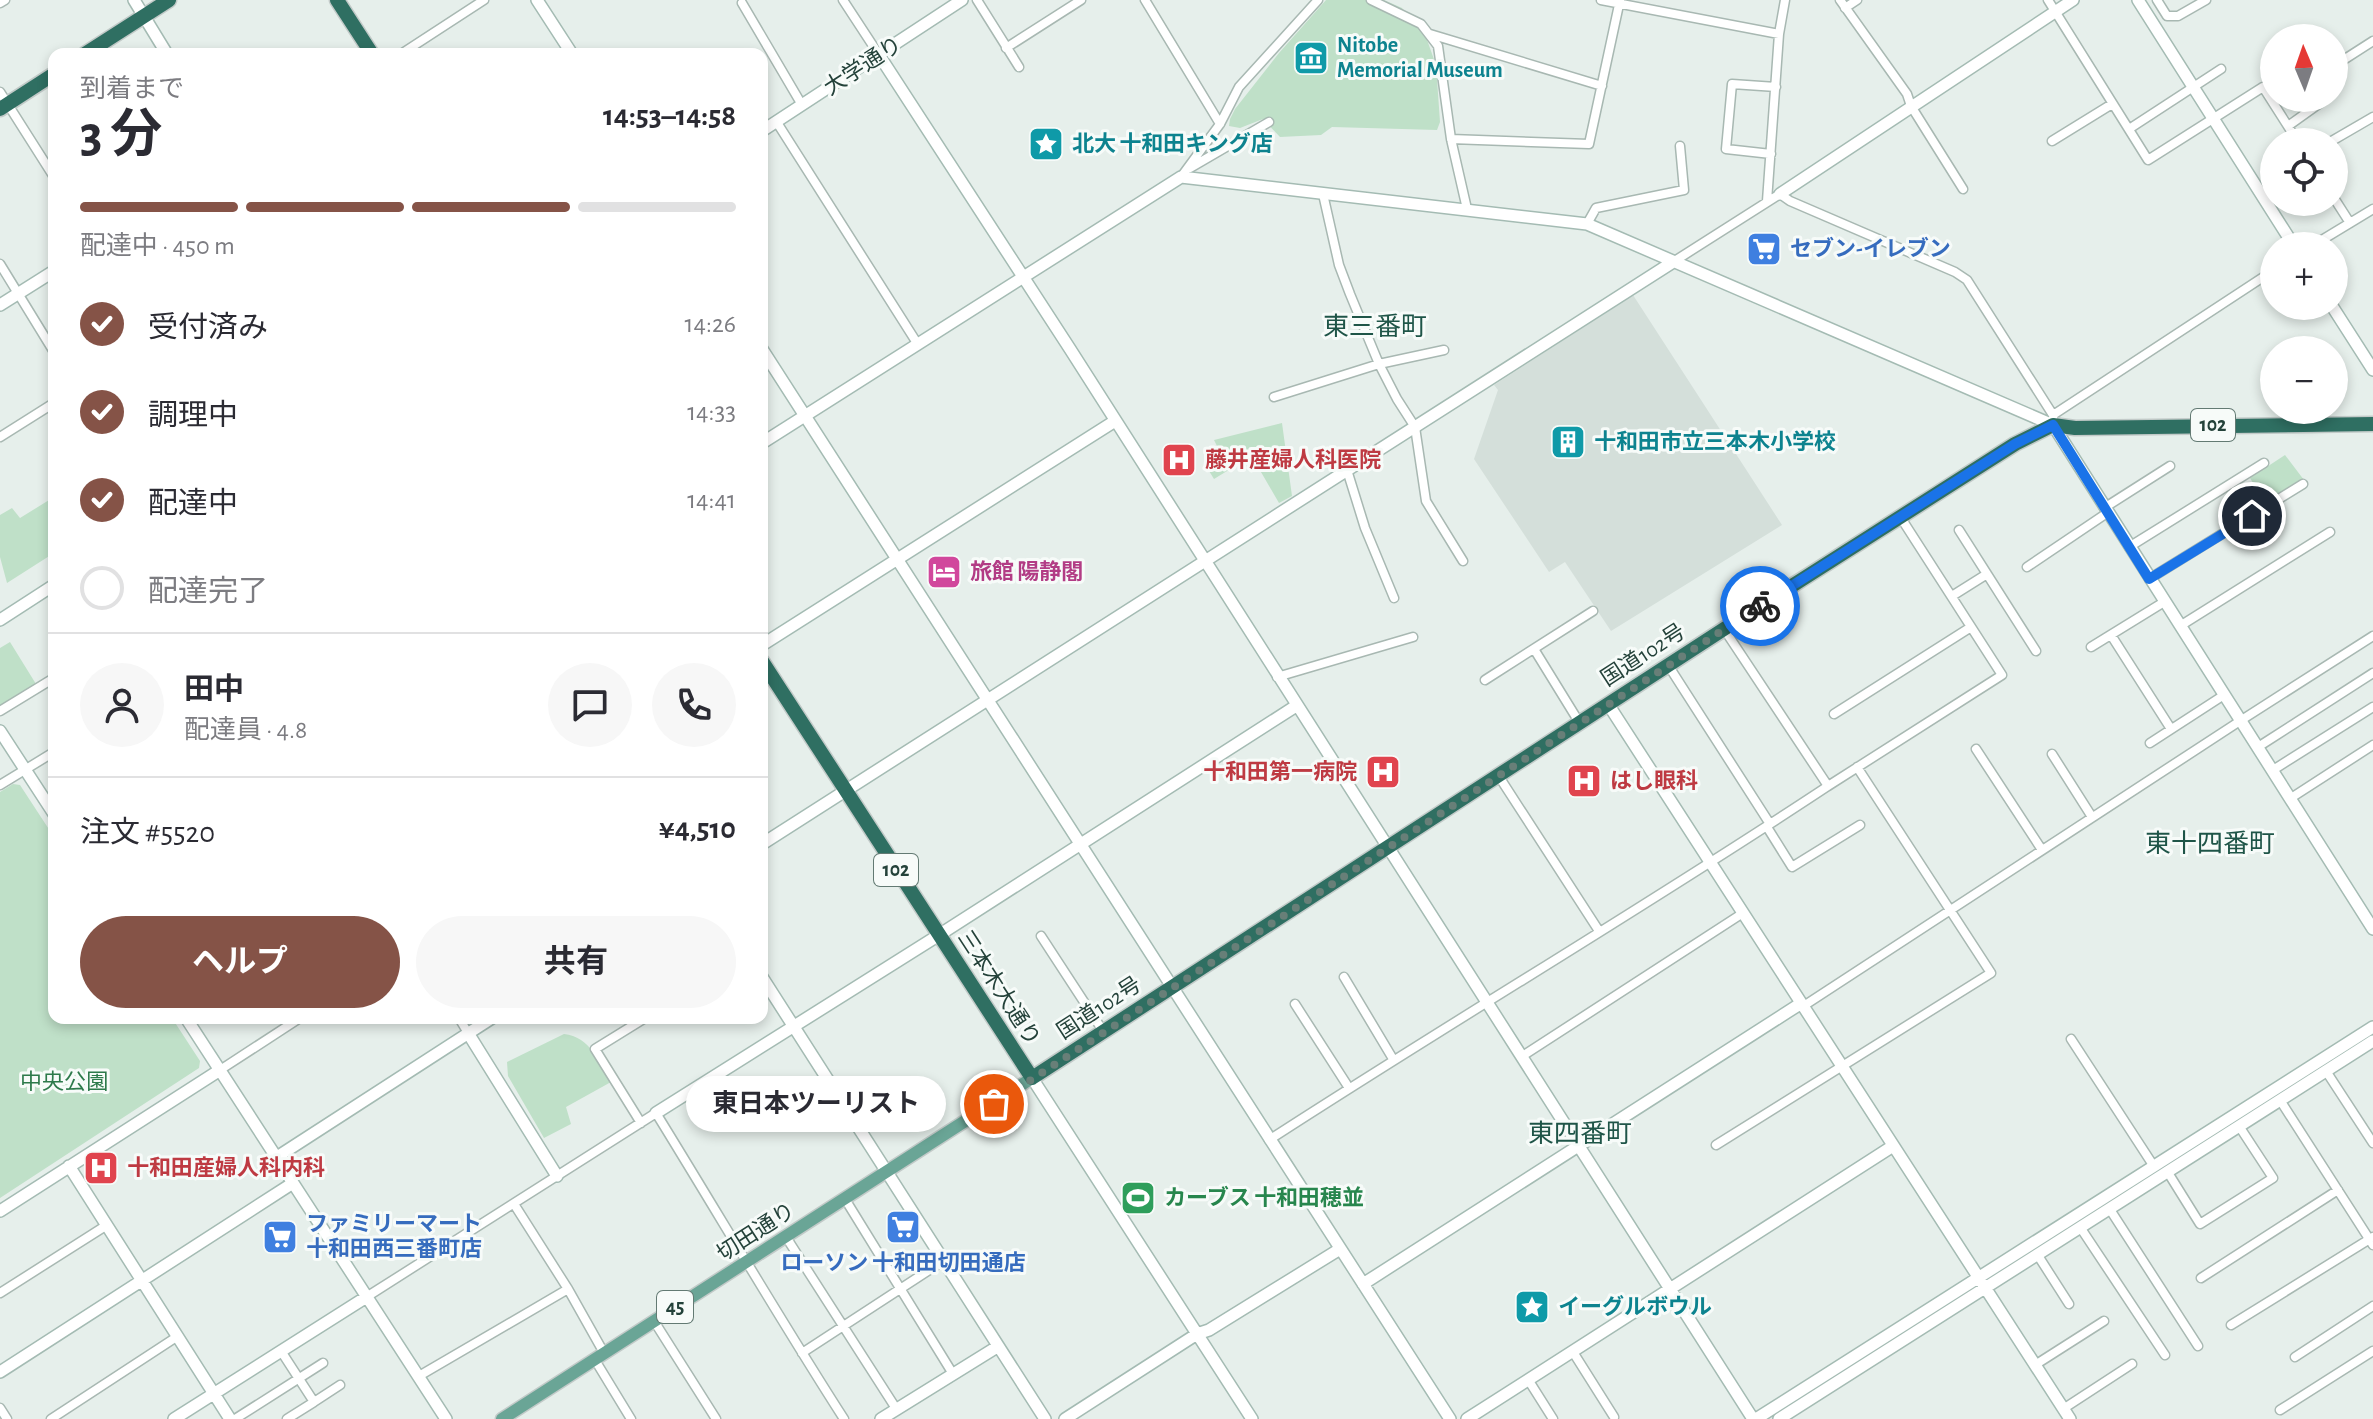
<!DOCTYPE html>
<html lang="ja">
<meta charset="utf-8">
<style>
:root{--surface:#fff;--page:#f7f7f7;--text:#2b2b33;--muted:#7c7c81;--line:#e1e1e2;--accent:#855347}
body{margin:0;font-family:"Alegreya Sans","Noto Sans JP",sans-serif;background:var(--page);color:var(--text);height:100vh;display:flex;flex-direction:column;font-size:30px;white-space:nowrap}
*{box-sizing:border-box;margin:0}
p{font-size:26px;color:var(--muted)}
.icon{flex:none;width:44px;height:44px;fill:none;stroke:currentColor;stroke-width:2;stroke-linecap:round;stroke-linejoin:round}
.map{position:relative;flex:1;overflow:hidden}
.side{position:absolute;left:48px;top:48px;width:720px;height:976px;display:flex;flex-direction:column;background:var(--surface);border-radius:16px;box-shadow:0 4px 12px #0003}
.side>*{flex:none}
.needle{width:52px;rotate:358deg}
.tools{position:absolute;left:2260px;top:24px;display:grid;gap:16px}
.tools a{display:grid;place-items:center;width:88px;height:88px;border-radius:50%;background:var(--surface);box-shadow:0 4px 12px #0003;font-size:40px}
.pin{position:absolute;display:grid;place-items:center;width:68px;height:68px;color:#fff;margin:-34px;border:4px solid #fff;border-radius:50%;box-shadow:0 2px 8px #0007}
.courier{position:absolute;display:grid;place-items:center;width:80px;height:80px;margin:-40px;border:6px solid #1a73e8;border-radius:50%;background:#fff;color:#222;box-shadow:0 2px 10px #0007}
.bubble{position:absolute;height:56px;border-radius:28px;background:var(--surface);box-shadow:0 4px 12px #0003;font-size:26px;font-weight:700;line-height:56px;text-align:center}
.head em{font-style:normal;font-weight:700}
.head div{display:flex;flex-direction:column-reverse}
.head{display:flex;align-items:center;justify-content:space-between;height:136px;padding:0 32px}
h1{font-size:52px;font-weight:700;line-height:60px}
.bar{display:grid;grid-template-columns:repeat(4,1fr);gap:12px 8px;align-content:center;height:96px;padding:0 32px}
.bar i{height:10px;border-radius:6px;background:var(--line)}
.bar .selected{background:var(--accent)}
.bar p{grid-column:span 4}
.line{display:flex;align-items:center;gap:20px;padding:0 32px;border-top:2px solid var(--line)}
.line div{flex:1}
.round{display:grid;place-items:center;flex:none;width:84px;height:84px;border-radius:42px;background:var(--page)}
ol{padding:0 32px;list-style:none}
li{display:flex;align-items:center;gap:24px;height:88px}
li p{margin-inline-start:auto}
li .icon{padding:8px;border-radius:50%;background:var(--accent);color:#fff;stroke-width:4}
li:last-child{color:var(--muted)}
li i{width:44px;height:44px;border:4px solid var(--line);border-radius:50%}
.cta{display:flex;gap:16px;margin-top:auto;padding:16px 32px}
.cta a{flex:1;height:92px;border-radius:48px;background:var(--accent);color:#fff;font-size:32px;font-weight:700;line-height:92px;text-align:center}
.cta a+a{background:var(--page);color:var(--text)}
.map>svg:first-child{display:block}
.built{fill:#d4dfda}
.green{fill:#bfe0c8}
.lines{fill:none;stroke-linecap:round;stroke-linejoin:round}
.street-casing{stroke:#a8b8b2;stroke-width:11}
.secondary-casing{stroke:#a4bbb3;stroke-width:14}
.primary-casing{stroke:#c2cac8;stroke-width:15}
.highway-casing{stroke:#c2cac8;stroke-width:17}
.street{stroke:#fff;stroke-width:8}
.secondary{stroke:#fff;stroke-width:11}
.primary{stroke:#6aa596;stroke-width:12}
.highway{stroke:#2f6f62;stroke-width:14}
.done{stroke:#687f78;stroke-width:8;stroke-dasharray:0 14.4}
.route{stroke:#1a73e8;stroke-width:10}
.labels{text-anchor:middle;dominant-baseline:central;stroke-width:6;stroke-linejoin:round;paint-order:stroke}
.shield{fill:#f7fbf9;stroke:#637a73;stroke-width:2}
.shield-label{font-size:20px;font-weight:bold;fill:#24423a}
.culture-label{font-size:22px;font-weight:bold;fill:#0d838f;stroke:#f7fbf9;text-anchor:start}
.street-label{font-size:22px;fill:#24423a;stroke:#f7fbf9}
.shop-label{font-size:22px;font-weight:bold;fill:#366cbe;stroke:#f7fbf9;text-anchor:start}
.health-label{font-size:22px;font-weight:bold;fill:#be3a42;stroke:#f7fbf9;text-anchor:start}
.hotel-label{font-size:22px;font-weight:bold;fill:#b23c85;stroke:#f7fbf9;text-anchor:start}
.park-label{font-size:22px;fill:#2d7a4b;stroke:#f7fbf9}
.leisure-label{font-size:22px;font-weight:bold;fill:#27864d;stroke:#f7fbf9;text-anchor:start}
.quarter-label{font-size:26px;fill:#1f5548;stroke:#f7fbf9}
</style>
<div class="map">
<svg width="2373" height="1419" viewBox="0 0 2373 1419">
<rect width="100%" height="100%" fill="#e6efeb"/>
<path class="built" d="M1633,295l149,230 -171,106 -46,-69 -16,10 -75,-113 24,-69 -4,-5z"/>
<path class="green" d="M1326,0h58l18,8 24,29 10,28 4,57 -3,8 -105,-3 -11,8 -41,2 -17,-18 -23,9 -11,-2 1,-7 5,-10 44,-56z
M1282,423l10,73 -13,7 -25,-43 -4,-3 -36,22 -8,-13 17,-8 -9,-18z
M2285,455l19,25 -39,23 -15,-25z
M54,497v56l-47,30 -7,-26v-42l12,-7 8,10z
M10,642l26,42 -36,22v-58z
M13,784l7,1 34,52v181h118l28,43 -1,7 -199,130v-406z
M564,1034c26,3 35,27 47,48l-45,25 5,17 -27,14 -36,-62 -1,-14z"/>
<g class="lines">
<g class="street-casing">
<path id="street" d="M843,0l36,55
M977,0l42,67
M1145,0l75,124
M1371,0l50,24 17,22 13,93 16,70
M1601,0l178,34
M1840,0l67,94 4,12 52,83
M2048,0l100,160 115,-73 35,55
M2157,0l10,16h11l28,-16
M0,3l5,-3
M742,3l60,102
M1845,8l12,-8
M1430,34l172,52
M1006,48l75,-48
M401,54l83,-54
M2334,66l39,-25
M0,92l54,85
M776,121l141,222
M2288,126l35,-25 -2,-3
M2129,129l92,-60
M1451,139l138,5 31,-144
M2052,141l60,-37
M2330,142l43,-25
M1771,154l-45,-5 6,-65 44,3
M1190,168l79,-46
M1181,177l39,-53 19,-37 79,-87
M1323,194l16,71 11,29 29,70 18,35 18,28 11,74 37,60
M2334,198l16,25
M1767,201l12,-167 6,-34
M1587,224l9,-16 88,-18 -4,-44
M2312,246l61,-37
M1673,262l107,-68 10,7 165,71 12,8 86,135v10
M0,264l54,88
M1274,397l105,-33 65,-14
M2053,415l221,-145
M0,437l54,-34
M1347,470l18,58 29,70
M2104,508l66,-42
M1959,530l77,121
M2129,547l135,-84
M2027,567l80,-54
M2149,579l154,-95
M1952,596l35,-22
M2180,626l150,-94
M1724,629l104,157 174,-111 -101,-157
M2111,635l60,94
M2091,647l73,-45
M1534,649l45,73
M1668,665l102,159
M1277,677l136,-40
M1485,680l108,-69
M0,711l54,-33
M1834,714l137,-87
M2150,743l74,-48
M2258,747l115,-74
M1976,749l66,101
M2052,754l40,63
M2273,770l100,-63
M1498,775l101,156
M0,785l54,-33
M2291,798l82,-53
M1767,827l25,40 68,-42
M1041,936l62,95
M1344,977l49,82
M1295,1004l54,84
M1802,1007l438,-286 133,-85
M459,1018l9,15
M2071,1039l82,126
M1521,1057l222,-144
M220,1070l80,-52
M2326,1071l47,72
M2280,1100l93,145
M641,1123l-46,-74 50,-31
M1269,1140c185,-120 375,-232 559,-354
M1716,1145l275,-172 -134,-206
M2167,1171l33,53 73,-46 -34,-52
M845,1199l108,175
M514,1204l54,85 36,64
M2109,1208l89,138
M2080,1227l85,128
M786,1237l111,173
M2037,1254l32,50
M2201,1278l137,-88
M0,1293l107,-68
M368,1296l288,-183c63,102 123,205 188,306
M654,1321l62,98
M2231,1325l142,-88
M281,1351l33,51 -27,17
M1573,1352l41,65
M802,1353l141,-92
M2295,1357l78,-51
M595,1360l36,59
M2035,1365l69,-44
M419,1376l149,-87
M1529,1381l24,38
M314,1402l26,-17
M0,1408l7,11
M2063,1409l69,-45
M2280,1410l93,-59
M51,1419l127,-83
M235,1419l88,-56"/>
</g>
<g class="secondary-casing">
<path id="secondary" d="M134,0l33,54
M537,0l35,54
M2138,0l156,246
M879,55l191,294 683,1070
M762,131l200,-131
M1780,194l293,-194
M0,305l54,-34
M2332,306l41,64
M762,349l688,1070
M762,443l419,-266 406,47 466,201 320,504
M0,620l54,-35
M762,645l353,-224
M1608,704l462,715
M0,731l54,83
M762,844l911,-582
M762,977l283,442
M186,1018l260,401
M468,1033l89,143
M1032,1078l220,341
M656,1113l283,-178 357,-229
M277,1157l215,-139
M69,1166l161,253
M0,1211l220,-141
M1363,1284l437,-280
M0,1372l293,-189
M174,1419l194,-123
M881,1419l116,-72
M1065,1419l132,-85 12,-4 131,-81
M1467,1419l426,-273
M1756,1419l617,-392
M1779,1419l594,-378"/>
</g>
<g class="primary-casing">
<path id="primary" d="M502,1419l530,-341"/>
</g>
<g class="highway-casing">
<path id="highway" d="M337,0l35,54
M85,54l84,-54
M0,109l54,-35
M762,661l270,417 692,-449 291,-185 38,-19 22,3 298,-4"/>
</g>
<use href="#street" class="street"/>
<use href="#secondary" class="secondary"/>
<use href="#primary" class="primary"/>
<use href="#highway" class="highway"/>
</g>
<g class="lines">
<path class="done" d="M994,1104l766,-498"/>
<path class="route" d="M1760,606l255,-162 38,-19 96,154 103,-63"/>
</g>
<defs>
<g id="museum-square" transform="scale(1.8)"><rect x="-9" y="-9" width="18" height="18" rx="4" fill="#0f9aa8" stroke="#f7fbf9"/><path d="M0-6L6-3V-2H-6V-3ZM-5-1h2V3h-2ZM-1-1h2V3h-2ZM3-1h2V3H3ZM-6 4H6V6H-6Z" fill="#fff"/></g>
<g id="sight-square" transform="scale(1.8)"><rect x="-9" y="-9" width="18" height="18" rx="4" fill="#0f9aa8" stroke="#f7fbf9"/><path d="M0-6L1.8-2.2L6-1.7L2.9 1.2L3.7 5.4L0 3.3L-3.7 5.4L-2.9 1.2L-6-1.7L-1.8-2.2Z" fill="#fff"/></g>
<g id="supermarket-square" transform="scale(1.8)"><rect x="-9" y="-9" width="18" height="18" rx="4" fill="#3f7fe0" stroke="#f7fbf9"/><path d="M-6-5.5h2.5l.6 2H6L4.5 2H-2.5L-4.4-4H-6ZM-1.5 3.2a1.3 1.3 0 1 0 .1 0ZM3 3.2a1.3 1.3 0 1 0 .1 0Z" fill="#fff"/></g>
<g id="building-square" transform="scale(1.8)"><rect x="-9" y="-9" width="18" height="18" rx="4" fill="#0f9aa8" stroke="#f7fbf9"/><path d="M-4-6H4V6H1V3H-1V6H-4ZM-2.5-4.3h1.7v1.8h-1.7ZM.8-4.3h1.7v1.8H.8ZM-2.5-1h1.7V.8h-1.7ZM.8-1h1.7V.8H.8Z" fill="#fff"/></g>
<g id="hospital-square" transform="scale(1.8)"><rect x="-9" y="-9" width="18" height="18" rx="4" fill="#e0444e" stroke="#f7fbf9"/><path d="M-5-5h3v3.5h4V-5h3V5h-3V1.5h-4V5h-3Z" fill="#fff"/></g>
<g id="hotel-square" transform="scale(1.8)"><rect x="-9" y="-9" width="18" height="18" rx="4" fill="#d1479c" stroke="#f7fbf9"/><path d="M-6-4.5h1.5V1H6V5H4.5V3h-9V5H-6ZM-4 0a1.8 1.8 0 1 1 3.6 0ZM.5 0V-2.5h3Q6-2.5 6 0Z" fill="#fff"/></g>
<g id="stadium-square" transform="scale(1.8)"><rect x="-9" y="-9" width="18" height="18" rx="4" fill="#2e9e5b" stroke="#f7fbf9"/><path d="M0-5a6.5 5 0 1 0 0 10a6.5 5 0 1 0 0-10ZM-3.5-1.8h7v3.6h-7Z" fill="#fff"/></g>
</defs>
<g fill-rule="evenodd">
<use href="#museum-square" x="1311" y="58"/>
<use href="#sight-square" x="1046" y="144"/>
<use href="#supermarket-square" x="1764" y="249"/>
<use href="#building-square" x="1568" y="442"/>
<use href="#hospital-square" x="1179" y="460"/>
<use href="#hotel-square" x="944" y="572"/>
<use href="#hospital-square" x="1383" y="772"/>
<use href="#hospital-square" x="1584" y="781"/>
<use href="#hospital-square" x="101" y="1168"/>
<use href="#stadium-square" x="1138" y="1198"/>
<use href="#supermarket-square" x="903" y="1227"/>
<use href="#supermarket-square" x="280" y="1237"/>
<use href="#sight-square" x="1532" y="1307"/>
</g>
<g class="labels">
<g class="shield">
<rect x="2191" y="409" width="44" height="32" rx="6"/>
<rect x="874" y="854" width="44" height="32" rx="6"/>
<rect x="657" y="1291" width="36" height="32" rx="6"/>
</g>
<g class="shield-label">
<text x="2213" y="425">102</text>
<text x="896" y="870">102</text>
<text x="675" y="1307">45</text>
</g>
<g class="culture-label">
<text x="1337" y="45">Nitobe<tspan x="1337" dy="25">Memorial Museum</tspan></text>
<text x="1072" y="144">北大 十和田キング店</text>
<text x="1594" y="442">十和田市立三本木小学校</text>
<text x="1558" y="1307">イーグルボウル</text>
</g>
<g class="street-label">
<text transform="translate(863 66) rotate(-33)">大学通り</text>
<text transform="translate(1643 655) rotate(-33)">国道102号</text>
<text transform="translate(999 988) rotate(57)">三本木大通り</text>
<text transform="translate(1099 1008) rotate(-33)">国道102号</text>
<text transform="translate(756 1232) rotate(-33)">切田通り</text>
</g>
<g class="shop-label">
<text x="1790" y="249">セブン-イレブン</text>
<text x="306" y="1224">ファミリーマート<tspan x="306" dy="25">十和田西三番町店</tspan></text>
<text x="903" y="1263" text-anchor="middle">ローソン 十和田切田通店</text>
</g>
<g class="health-label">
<text x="1205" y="460">藤井産婦人科医院</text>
<text x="1357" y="772" text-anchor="end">十和田第一病院</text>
<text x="1610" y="781">はし眼科</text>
<text x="127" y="1168">十和田産婦人科内科</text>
</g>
<g class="hotel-label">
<text x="970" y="572">旅館 陽静閣</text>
</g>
<g class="park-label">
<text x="64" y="1082">中央公園</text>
</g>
<g class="leisure-label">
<text x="1164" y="1198">カーブス 十和田穂並</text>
</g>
<g class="quarter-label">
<text x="1375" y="327">東三番町</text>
<text x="2210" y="844">東十四番町</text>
<text x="1580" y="1134">東四番町</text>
</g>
</g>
</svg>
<div class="tools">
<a><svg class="needle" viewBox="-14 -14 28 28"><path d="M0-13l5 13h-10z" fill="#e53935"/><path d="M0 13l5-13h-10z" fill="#7c7c81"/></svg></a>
<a><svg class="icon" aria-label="locate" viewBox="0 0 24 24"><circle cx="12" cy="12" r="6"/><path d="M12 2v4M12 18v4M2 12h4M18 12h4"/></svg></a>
<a>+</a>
<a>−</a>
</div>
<div class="pin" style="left:994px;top:1104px;background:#ea580c"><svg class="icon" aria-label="bag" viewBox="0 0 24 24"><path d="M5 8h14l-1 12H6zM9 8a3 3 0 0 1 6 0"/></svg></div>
<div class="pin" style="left:2252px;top:516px;background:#1f2937"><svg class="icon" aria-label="home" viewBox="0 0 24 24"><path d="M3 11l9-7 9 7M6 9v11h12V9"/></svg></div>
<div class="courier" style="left:1760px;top:606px"><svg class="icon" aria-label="bike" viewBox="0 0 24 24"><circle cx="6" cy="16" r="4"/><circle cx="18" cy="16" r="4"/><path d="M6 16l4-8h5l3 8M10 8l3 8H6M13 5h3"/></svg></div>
<div class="bubble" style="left:686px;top:1076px;width:260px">東日本ツーリスト</div>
<section class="side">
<div class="head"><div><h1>3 分</h1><p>到着まで</p></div><em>14:53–14:58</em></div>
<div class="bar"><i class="selected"></i><i class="selected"></i><i class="selected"></i><i></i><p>配達中 · 450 m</p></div>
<ol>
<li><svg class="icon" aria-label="check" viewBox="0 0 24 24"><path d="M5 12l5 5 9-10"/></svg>受付済み<p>14:26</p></li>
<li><svg class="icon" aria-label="check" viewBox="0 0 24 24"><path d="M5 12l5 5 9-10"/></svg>調理中<p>14:33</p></li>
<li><svg class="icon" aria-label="check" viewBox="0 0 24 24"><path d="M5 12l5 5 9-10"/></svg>配達中<p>14:41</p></li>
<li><i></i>配達完了</li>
</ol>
<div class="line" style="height:144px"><a class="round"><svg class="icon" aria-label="person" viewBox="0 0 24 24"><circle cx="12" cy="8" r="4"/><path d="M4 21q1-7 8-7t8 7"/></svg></a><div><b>田中</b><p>配達員 · 4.8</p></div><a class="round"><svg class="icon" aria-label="chat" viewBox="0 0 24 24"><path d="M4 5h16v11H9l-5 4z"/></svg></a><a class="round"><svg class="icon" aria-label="phone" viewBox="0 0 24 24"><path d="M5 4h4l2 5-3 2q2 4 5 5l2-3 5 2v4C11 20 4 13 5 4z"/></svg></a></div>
<div class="line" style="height:104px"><div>注文 #5520</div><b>¥4,510</b></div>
<div class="cta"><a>ヘルプ</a><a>共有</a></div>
</section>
</div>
